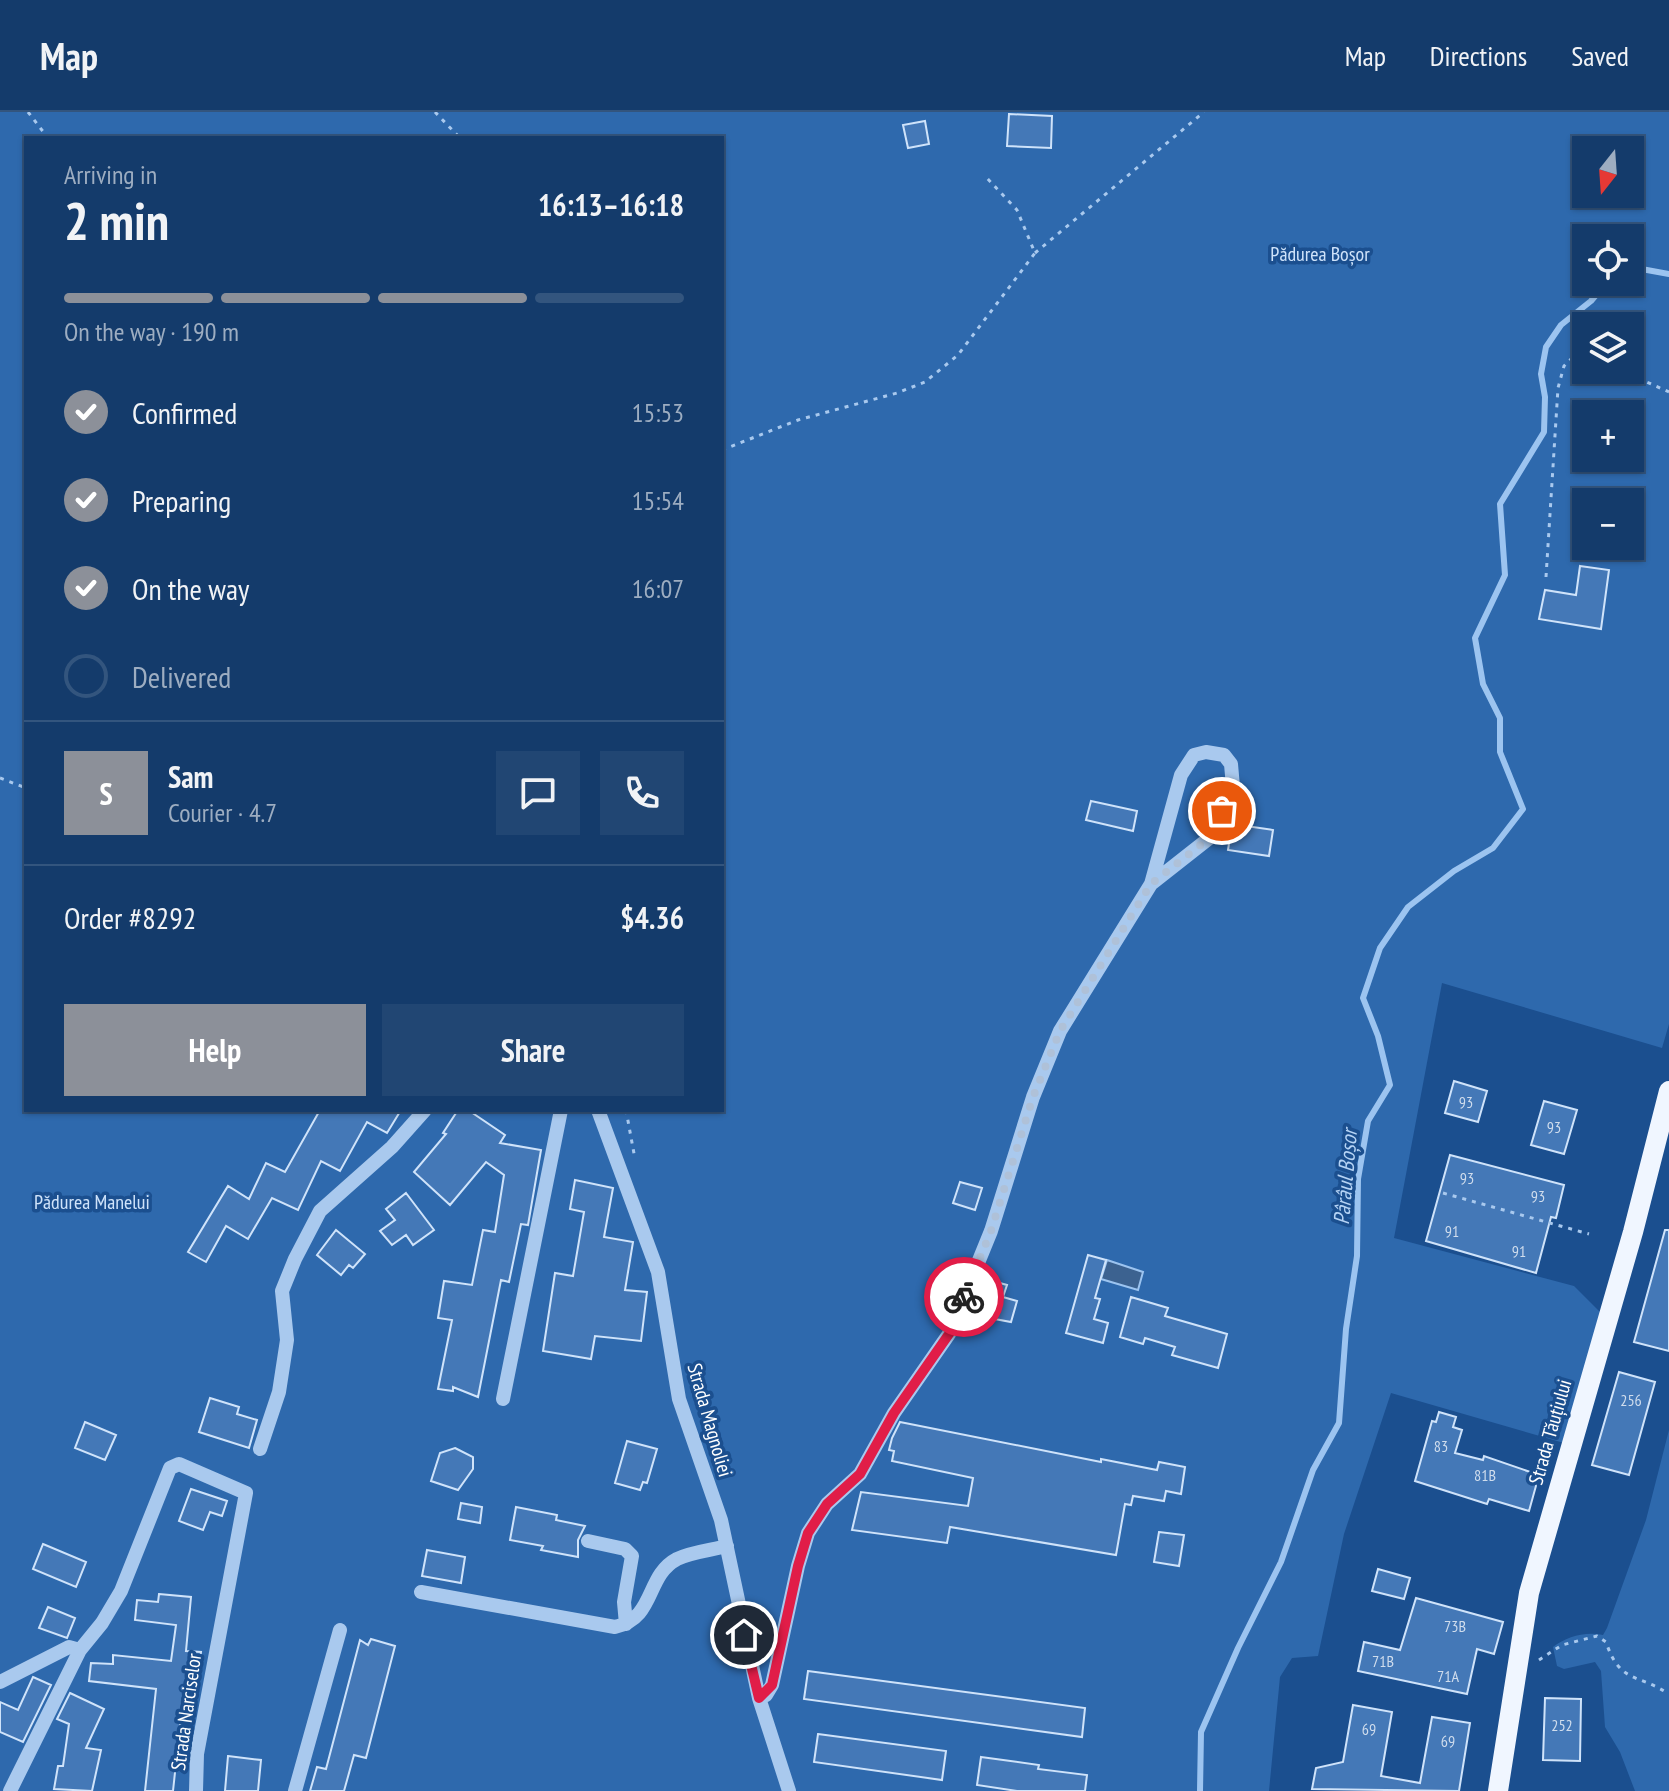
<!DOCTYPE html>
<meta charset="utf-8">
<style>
:root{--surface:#143b6b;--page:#214673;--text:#f1f3f6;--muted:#9dadc1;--line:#33557e;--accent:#8c9099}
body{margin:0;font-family:"PT Sans Narrow",sans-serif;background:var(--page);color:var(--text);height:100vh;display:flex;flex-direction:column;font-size:30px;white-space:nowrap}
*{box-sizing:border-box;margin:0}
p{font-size:26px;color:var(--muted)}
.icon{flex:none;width:44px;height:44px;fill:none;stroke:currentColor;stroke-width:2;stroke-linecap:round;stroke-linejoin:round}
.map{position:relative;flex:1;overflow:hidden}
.sheet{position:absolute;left:24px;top:24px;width:700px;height:976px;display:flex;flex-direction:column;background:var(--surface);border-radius:0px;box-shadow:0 2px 6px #0004,0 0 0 2px var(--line)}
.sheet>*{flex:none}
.needle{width:52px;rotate:197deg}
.controls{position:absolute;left:1572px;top:24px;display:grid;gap:16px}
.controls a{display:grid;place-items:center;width:72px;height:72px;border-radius:0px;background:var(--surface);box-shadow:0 2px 6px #0004,0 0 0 2px var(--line);font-size:40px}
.pin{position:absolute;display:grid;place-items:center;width:68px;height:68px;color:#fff;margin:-34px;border:4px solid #fff;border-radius:50%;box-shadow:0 2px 8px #0007}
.courier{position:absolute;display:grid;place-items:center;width:80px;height:80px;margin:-40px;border:6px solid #e11d48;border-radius:50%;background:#fff;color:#222;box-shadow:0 2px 10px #0007}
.headline em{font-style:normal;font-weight:600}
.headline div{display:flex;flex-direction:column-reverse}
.headline{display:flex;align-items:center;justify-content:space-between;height:136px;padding:0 40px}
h1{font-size:52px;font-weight:600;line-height:60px}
.bar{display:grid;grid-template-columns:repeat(4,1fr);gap:12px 8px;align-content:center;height:96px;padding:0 40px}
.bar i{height:10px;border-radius:6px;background:var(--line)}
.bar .current{background:var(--accent)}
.bar p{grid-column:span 4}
.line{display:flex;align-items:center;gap:20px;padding:0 40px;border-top:2px solid var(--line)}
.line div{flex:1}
.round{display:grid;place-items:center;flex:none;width:84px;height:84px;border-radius:0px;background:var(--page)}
ol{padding:0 40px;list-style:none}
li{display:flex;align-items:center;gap:24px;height:88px}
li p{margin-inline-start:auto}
li .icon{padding:8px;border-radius:50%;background:var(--accent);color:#fff;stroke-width:4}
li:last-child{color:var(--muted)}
li i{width:44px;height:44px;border:4px solid var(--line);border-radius:50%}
.cta{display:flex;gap:16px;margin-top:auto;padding:16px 40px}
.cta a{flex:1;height:92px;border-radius:0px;background:var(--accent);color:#fff;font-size:32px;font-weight:600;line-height:92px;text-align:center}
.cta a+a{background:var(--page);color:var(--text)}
header{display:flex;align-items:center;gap:48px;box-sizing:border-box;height:112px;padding:0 40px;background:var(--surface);border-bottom:2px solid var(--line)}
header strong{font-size:38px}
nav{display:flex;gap:44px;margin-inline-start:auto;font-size:28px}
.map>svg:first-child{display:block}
.green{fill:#2e69ad;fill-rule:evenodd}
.water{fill:#3c6290;stroke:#9cc4f0;stroke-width:2}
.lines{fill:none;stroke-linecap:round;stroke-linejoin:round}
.stream{stroke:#9cc4f0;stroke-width:6}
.building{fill:#4478b7;stroke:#cfe3fa;stroke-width:2}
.path{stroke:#a9c9ee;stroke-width:3;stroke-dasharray:4 6;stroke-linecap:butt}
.minor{stroke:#a9c9ee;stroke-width:14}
.major{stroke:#f0f6ff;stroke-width:20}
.done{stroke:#afc1d8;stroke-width:8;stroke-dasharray:0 14.4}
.route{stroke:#e11d48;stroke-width:10}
.labels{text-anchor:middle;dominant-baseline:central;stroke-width:7;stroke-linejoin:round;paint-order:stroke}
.number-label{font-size:16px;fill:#d0dded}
.park-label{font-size:20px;fill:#cfe3fa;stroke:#1b4f8f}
.street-label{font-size:20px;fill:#fff;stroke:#1b4f8f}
.water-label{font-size:22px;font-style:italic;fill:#b5d3f5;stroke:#1b4f8f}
</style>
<header>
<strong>Map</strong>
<nav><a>Map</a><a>Directions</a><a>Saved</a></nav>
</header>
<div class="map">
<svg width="1669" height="1679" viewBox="0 0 1669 1679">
<rect width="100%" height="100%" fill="#1b4f8f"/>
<path class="green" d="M0,0h1669v912l-7,24 -220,-65 -48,255 180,48 27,27 -37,130 -173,-50 -47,141 -26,122 -26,2 -12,19 -11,114h-1269zM26,26h696v972h-696zM1586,38h44v44h-44zM1586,126h44v44h-44zM1586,214h44v44h-44zM1586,302h44v44h-44zM1586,390h44v44h-44z
M1669,1318v361h-34l-15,-39 -15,-25 -4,-56 -6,-9 -31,7 -7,-3 -4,-19c14,-11 33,-16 50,-12l4,-7 39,-108z"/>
<path class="water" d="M1107,1148l36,12 -5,18 -37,-11z"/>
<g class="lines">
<path class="stream" d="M1630,158l6,-2 33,6
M1200,1679l1,-59 37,-84 43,-86 32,-92 26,-47 7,-94 11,-73 1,-77 10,-58 22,-36 -12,-49 -15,-38 17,-50 28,-41 46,-36 39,-23 30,-39 -23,-57v-34l-17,-34 -8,-46 30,-63 -5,-71 44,-72 1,-35 -4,-23 5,-27 15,-22 30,-24 16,-19"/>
</g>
<path class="building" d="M1009,2l43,2 -1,32 -44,-2z
M925,9l4,23 -21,4 -5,-23z
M1580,454l29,4 -8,59 -62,-10 6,-29 31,5z
M1091,689l46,10 -4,20 -47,-11z
M1232,712l41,6 -4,26 -41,-6z
M1454,969l33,10 -9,31 -33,-9z
M1544,989l33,9 -13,44 -33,-9z
M320,998h81l-14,23 -20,-11 -27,49 -19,-10 -23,49 -26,-12 -24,41 -22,-13 -20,36 -18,-10 40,-66 21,13 17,-36 19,9z
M458,998h10l37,25 -5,8 41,7 -13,75 -7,-1 -12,58 -8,-2 -23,117 -25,-10v4l-15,-2 14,-69 -14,-2 6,-37 28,4 11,-55 12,2 9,-57 -18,-13 -36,43 -36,-33 32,-38 -3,-1z
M1450,1043l114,30 -8,33 -5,-1 -15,56 -110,-32z
M575,1068l38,8 -9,49 29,5 -8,48 22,2 -6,49 -46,-5 -4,23 -48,-8 12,-78 18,3 11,-64 -14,-3z
M960,1070l22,6 -7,22 -22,-7z
M406,1081l28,37 -21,15 -7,-10 -14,10 -12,-14 15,-11 -9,-11z
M336,1118l29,24 -12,14 -4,-3 -8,10 -24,-20z
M1665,1118h4v121l-35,-9z
M1088,1143l18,5 -11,38 5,1 -6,20 14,4 -5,20 -37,-10z
M982,1166l25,7 -4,12 14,4 -6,21 -43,-8z
M1131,1185l37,11 -3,8 62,18 -9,34 -46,-13 3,-8 -30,-9 -2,6 -23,-7z
M1619,1260l36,10 -26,93 -37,-10z
M210,1286l29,9 -2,7 20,6 -8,28 -50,-16z
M1439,1300l17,5 -3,10 9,3 -7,23 28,7 1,-4 55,19 -10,36 -40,-12 -2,5 -72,-23 17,-60 4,1z
M85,1310l31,13 -11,25 -30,-12z
M900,1310l201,40v-3l56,11 2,-8 26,5 -4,27 -15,-3 -2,10 -31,-5 -2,9 -6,-1 -9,51 -166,-28 -3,16 -95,-13 9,-38 107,14 5,-28 -81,-17 2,-10 -5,-1 3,-12z
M627,1329l30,8 -10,34 -4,-1 -3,8 -25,-7z
M455,1336l18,9v12l-15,21 -27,-9 9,-28z
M191,1377l36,12 -5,15 -12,-4 -7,18 -24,-9z
M461,1391l21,4 -2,16 -22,-4z
M516,1395l41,8 -1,5 29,6 -7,14v17l-37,-7 2,-4 -33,-6z
M1159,1420l25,3 -5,31 -25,-4z
M43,1432l43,18 -10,25 -43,-18z
M427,1438l38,7 -4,26 -39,-7z
M1378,1457l32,9 -6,21 -32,-8z
M159,1482l32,3 -5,54 15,1 -6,48 -12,-2 -10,93h-28l11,-102 -67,-8 2,-18 22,1v-9l58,6 5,-36 -41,-5 2,-20 21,2z
M1416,1486l87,24 -9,32 -17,-5 -10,45 -109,-23 6,-29 36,8z
M48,1495l27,11 -8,20 -28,-10z
M371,1527l24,7 -29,112 -12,-3 -10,36h-34l7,-24 9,2 34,-129 8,5z
M808,1559l277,37 -3,29 -278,-38z
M33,1565l18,8 -28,57 -23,-10v-30l18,8z
M70,1581l34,16 -18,39 15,2 -9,41 -38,-2 4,-23h5l6,-42 -12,-5z
M1545,1586l36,1 -1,62 -37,-1z
M1353,1593l39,7 -11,64 39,7 12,-66 38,6 -11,68 -147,-2 4,-21 27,-6z
M818,1622l128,17 -4,29 -128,-18z
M228,1644l33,4 -3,31h-33z
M981,1645l58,8 -1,4 49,6 -2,16h-68l-40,-6z"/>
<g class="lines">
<path class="path" d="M28,0l20,26
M435,0l25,26
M1035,141l169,-141
M1620,258l49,22
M722,338l76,-30 99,-27 28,-11 33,-27 77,-102 -18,-43 -32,-34
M1546,465l12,-189 6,-22 14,-14 8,3
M0,666l26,10
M626,998l9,49
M1443,1081l146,41
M1539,1548l23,-15 35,-9 9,6c14,42 31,31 63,52"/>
<path class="minor" d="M598,998l60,162 21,127 42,121 38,178 30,93
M503,1287l58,-289
M260,1337l19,-57 8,-52 -5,-49 13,-32 25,-48 72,-64 33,-37
M588,1429l37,8 7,7 -8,46 2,22
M421,1480l194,35c41,-9 30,-51 62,-68 14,-7 35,-9 50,-13
M0,1570l69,-35 11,3
M759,1586l7,-3 6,-10 26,-119 10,-33 19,-29 33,-30 34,-61 55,-79 42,-103 42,-134 27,-66 91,-147 30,-109 13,-20 12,-3 18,3 7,9 2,23 -21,49 -61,48
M10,1679l70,-141 22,-27 19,-32 49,-123 9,-4 67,29 -49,261 -1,37
M295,1679l45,-161"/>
<path class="major" d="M1498,1679l31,-198 104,-361 36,-141"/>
</g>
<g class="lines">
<path class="done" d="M964,1185l27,-66 42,-134 27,-66 91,-147 61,-48 10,-25"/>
<path class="route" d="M744,1523l15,63 13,-13 26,-119 10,-33 19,-29 33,-30 34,-61 55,-79 15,-37"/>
</g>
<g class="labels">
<g class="number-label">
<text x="1466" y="990">93</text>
<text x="1554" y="1015">93</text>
<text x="1467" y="1066">93</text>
<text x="1538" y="1084">93</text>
<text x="1452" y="1119">91</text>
<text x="1519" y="1139">91</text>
<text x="1631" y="1288">256</text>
<text x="1441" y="1334">83</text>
<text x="1485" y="1363">81B</text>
<text x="1455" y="1514">73B</text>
<text x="1383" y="1549">71B</text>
<text x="1448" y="1564">71A</text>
<text x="1562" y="1613">252</text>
<text x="1369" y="1617">69</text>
<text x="1448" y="1629">69</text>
</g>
<g class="park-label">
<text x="1320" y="142">Pădurea Boșor</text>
<text x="92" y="1090">Pădurea Manelui</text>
</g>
<g class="street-label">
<text transform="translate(710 1308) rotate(74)">Strada Magnoliei</text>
<text transform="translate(1550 1320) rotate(-74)">Strada Tăuțiului</text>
<text transform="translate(186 1600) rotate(-82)">Strada Narciselor</text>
</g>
<g class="water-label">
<text transform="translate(1345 1065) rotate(-85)">Pârâul Boșor</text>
</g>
</g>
</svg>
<div class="controls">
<a><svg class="needle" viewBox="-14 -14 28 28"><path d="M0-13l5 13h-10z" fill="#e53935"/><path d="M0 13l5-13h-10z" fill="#9dadc1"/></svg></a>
<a><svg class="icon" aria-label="locate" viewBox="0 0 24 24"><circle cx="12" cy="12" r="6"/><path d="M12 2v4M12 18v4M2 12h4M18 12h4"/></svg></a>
<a><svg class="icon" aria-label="layers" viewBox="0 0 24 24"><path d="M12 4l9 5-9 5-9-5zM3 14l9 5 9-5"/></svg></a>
<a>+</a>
<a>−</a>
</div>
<div class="pin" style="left:1222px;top:699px;background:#ea580c"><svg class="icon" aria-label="bag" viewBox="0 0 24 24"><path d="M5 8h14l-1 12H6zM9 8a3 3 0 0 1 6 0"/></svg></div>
<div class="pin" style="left:744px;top:1523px;background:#1f2937"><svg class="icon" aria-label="home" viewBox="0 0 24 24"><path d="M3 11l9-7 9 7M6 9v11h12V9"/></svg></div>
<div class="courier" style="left:964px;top:1185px"><svg class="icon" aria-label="bike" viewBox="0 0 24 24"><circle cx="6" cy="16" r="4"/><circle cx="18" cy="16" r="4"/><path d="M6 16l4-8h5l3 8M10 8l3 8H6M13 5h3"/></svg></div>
<section class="sheet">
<div class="headline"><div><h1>2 min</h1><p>Arriving in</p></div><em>16:13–16:18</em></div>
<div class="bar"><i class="current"></i><i class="current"></i><i class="current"></i><i></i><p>On the way · 190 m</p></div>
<ol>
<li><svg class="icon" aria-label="check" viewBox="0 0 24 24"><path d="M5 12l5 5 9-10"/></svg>Confirmed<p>15:53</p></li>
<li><svg class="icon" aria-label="check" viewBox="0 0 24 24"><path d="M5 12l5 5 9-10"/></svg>Preparing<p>15:54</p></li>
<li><svg class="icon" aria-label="check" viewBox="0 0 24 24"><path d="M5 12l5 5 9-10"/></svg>On the way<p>16:07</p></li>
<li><i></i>Delivered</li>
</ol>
<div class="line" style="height:144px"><b class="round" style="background:var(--accent);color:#fff">S</b><div><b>Sam</b><p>Courier · 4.7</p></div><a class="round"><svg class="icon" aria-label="chat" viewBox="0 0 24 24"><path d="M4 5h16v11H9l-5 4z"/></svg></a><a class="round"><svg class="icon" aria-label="phone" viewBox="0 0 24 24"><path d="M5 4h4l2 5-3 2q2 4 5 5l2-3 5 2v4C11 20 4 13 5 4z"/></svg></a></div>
<div class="line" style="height:104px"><div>Order #8292</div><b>$4.36</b></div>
<div class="cta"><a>Help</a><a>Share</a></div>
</section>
</div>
